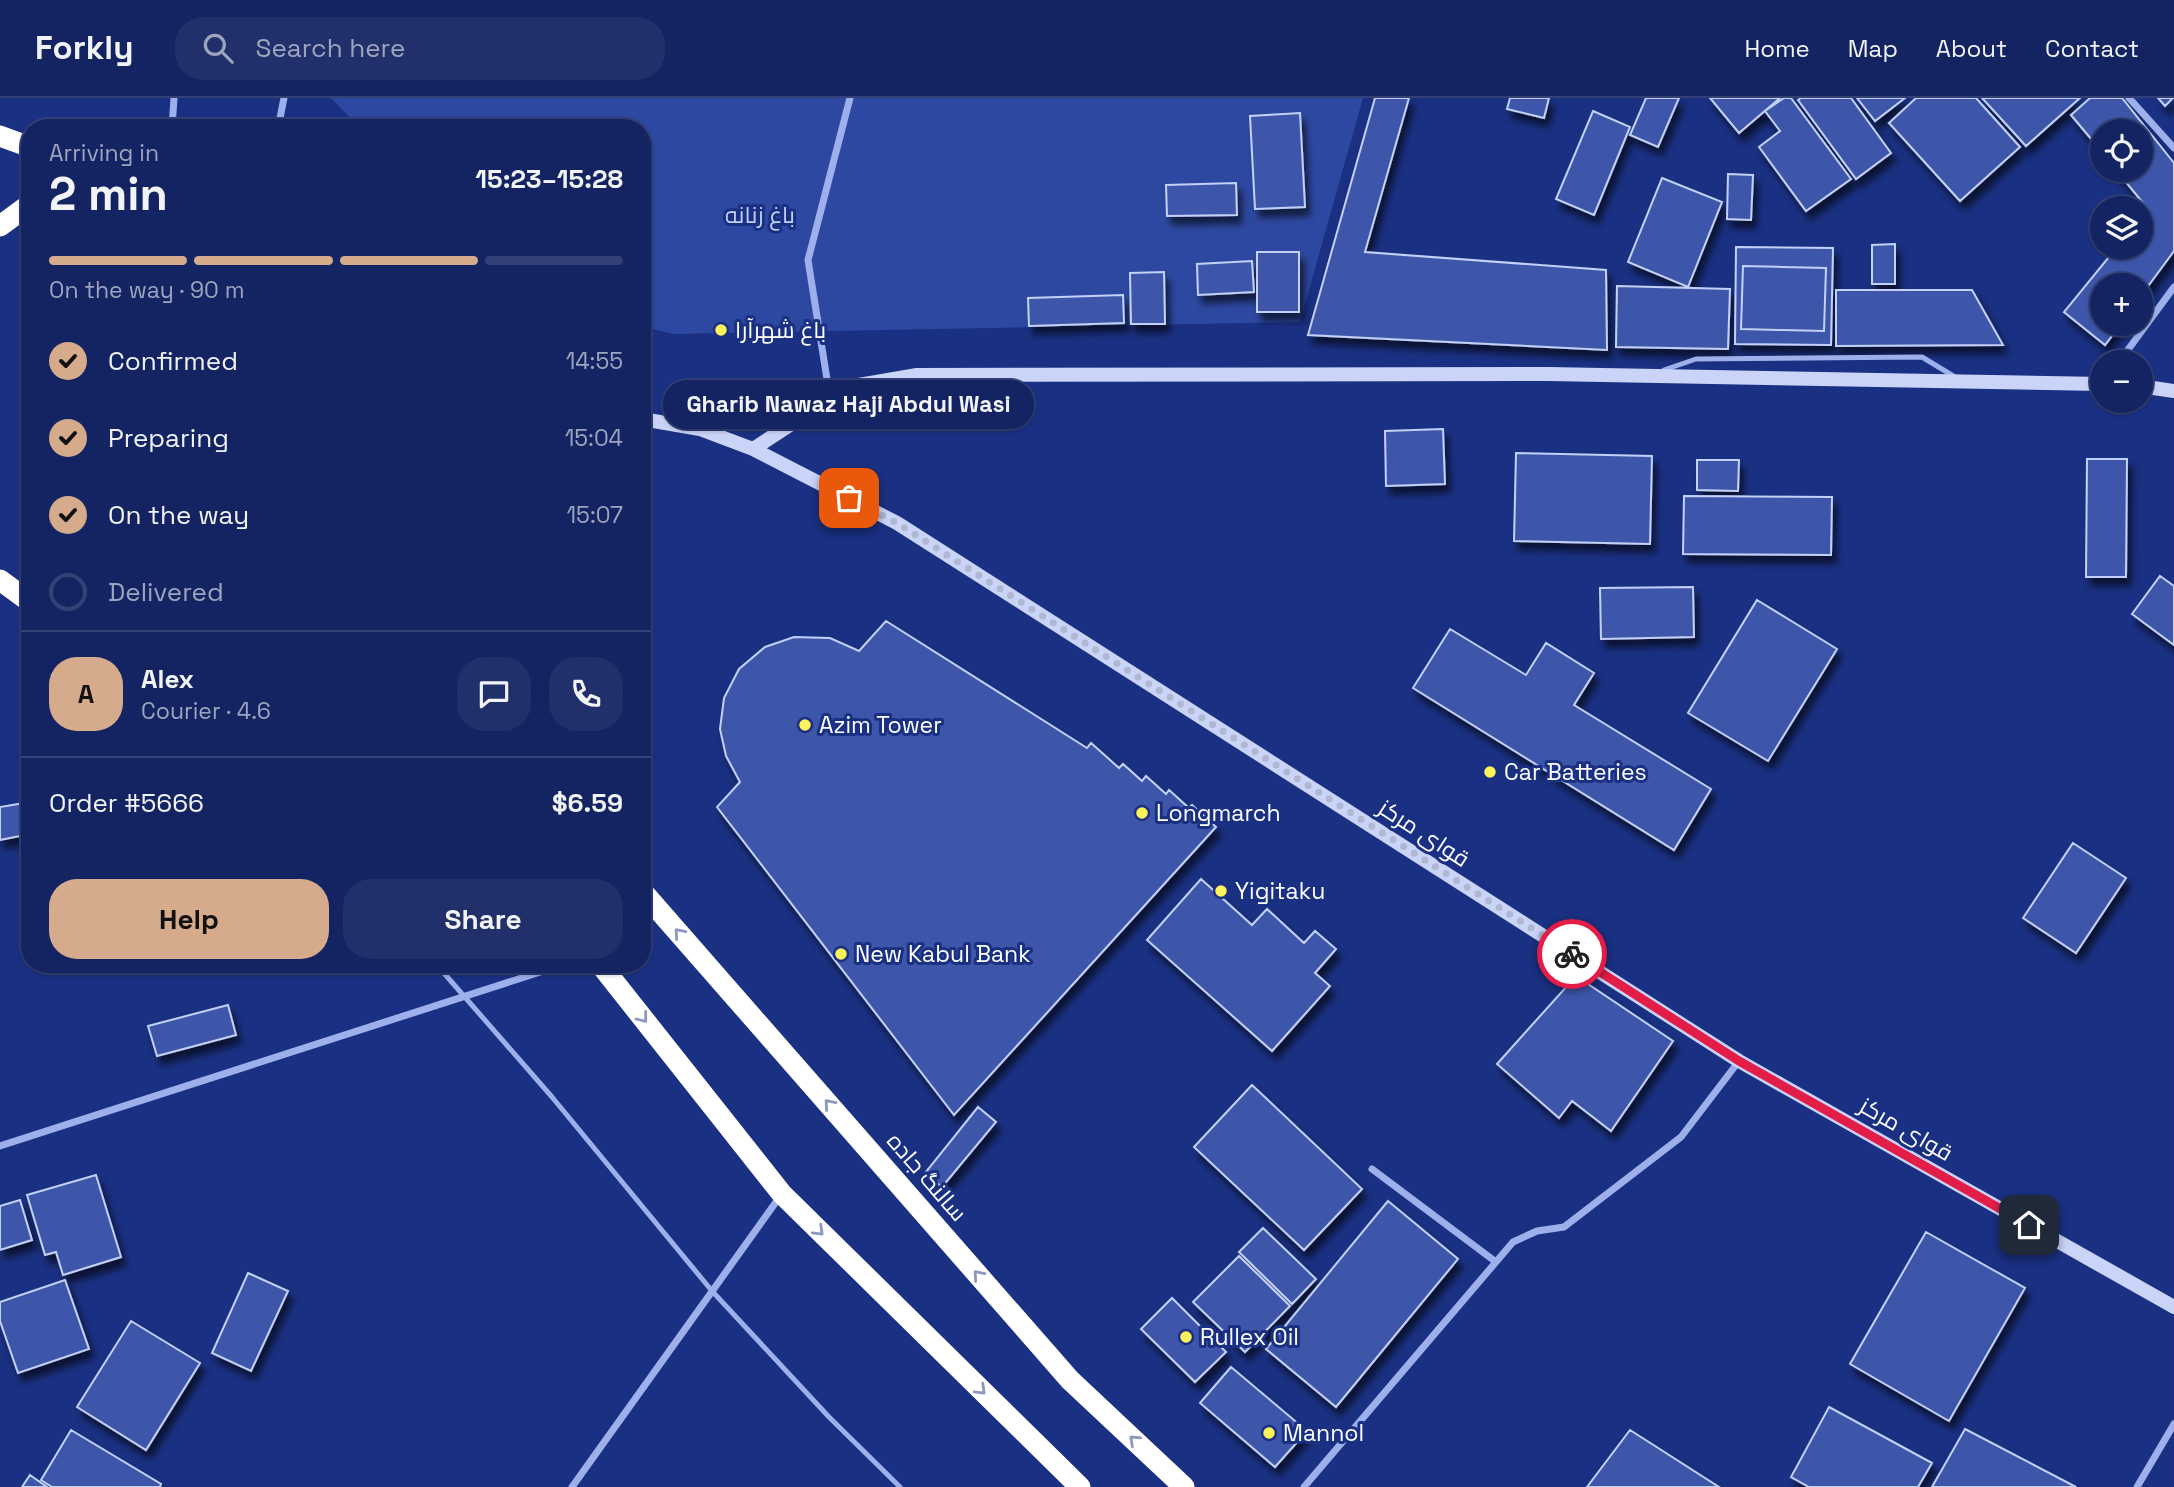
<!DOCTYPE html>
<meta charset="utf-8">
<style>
:root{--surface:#142462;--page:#21306b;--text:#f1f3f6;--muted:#9da4be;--line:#334177;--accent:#d6ab8b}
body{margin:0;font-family:"Space Grotesk",Cairo,sans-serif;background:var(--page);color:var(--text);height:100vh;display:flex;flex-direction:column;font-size:26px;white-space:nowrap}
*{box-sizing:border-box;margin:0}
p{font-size:23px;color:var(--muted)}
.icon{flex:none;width:38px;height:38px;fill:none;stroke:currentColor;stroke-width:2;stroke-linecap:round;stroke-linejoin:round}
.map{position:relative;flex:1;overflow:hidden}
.sheet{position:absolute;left:21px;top:21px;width:630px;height:854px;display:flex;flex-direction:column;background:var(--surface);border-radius:28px;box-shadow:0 2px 5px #0004,0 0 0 2px var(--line)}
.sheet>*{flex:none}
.fabs{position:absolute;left:2090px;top:21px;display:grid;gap:14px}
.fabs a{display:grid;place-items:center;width:63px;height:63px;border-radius:50%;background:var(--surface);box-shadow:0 2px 5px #0004,0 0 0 2px var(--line);font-size:35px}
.pin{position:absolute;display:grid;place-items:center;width:60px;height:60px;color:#fff;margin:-30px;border-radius:14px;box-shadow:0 4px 10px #0006}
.courier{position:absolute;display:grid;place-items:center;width:70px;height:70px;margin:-35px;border:5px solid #e11d48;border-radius:50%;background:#fff;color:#222;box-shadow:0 2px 9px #0007}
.bubble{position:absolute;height:49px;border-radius:24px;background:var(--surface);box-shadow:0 2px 5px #0004,0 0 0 2px var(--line);font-size:23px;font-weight:600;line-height:49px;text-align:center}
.overview em{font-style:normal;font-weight:600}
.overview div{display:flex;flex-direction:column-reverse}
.overview{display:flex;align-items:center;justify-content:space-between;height:119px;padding:0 28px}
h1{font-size:46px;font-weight:600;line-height:52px}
.bar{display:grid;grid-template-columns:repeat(4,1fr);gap:10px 7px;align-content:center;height:84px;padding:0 28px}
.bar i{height:9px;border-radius:5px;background:var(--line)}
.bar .current{background:var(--accent)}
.bar p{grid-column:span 4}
.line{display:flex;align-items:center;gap:18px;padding:0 28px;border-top:2px solid var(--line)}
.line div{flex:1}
.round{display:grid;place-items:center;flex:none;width:74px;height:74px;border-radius:28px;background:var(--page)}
ol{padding:0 28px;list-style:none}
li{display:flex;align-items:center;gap:21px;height:77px}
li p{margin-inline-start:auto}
li .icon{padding:7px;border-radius:50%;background:var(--accent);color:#111;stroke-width:4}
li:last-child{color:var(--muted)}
li i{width:38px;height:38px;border:4px solid var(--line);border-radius:50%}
.button{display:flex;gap:14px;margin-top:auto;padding:14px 28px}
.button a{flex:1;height:80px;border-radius:28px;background:var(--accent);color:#111;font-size:28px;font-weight:600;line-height:80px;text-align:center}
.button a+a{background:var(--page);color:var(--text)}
header{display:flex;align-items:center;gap:42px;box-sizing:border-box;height:98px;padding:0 35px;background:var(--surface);border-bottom:2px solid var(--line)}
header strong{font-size:33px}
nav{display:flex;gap:38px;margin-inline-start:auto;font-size:24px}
.search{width:490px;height:63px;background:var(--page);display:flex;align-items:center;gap:18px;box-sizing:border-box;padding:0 24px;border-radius:28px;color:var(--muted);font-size:26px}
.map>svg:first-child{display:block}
.green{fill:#2d48a1}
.building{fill:#3e57aa;stroke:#c3d0f8;stroke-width:2;filter:url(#shadow)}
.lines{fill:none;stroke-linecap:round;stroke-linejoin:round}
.lane{stroke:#9eb0eb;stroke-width:5}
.street{stroke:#9eb0eb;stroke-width:7}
.secondary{stroke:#cad4f8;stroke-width:14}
.highway{stroke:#fff;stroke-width:21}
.oneway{stroke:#8c98c0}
.done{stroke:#afb7d3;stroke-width:7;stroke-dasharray:0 12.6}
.route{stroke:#e11d48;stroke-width:9}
.poi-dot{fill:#fdf25a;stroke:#1a3082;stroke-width:2.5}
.labels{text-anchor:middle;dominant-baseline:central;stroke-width:6;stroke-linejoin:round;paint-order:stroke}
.park-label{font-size:23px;fill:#c3d0f8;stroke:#1a3082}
.poi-label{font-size:23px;fill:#fff;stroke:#1a3082;text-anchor:start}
.street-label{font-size:23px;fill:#fff;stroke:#1a3082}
</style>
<header>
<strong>Forkly</strong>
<div class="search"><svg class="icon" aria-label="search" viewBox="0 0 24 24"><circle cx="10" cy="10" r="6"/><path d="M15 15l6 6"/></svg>Search here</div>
<nav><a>Home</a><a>Map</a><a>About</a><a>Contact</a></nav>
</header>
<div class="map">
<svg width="2174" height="1389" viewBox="0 0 2174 1389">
<defs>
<filter id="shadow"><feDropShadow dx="4.5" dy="8" stdDeviation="3.5" flood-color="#0009"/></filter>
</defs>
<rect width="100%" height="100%" fill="#1a3082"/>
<path class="green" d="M331,0h1032l-63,224 -627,12 -31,-8v-198h-282z"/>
<path class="building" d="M1375,0h34l-44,154 241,18 1,80 -299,-15z
M1510,0h39l-5,20 -37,-9z
M1646,0h33l-21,49 -28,-12z
M1710,0h70l-41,35z
M1784,0h7l60,81 -45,32 -47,-64 21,-16 -15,-20z
M1801,0h50l40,55 -35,26 -58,-79z
M1857,0h48l-30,23z
M1916,0h60l44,49 -60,54 -71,-78z
M1982,0h98l-54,48z
M2090,0h32l52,65v88l-34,46v-12h-38v39h19l-16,21 -41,-33 53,-65h23v-29l8,-9 -32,-39h24v-39h-38v21l-31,-37z
M2158,0h15l-8,8z
M1593,13l37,16 -36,88 -38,-16z
M1300,15l5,94 -50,2 -5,-93z
M1728,76l25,1 -2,45 -24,-1z
M1662,80l60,24 -34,85 -60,-25z
M1236,85l1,32 -70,1 -1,-31z
M1895,146v40h-23v-39z
M1736,149l97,1 -2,97 -96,-1z
M1257,154h42v60h-42z
M1252,163l2,31 -56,3 -1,-31z
M1743,168l83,2 -2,63 -83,-2z
M1164,174l1,52h-34l-1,-51z
M1617,188l113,3 -2,60 -112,-2z
M1836,192h136l31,55 -167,1z
M1123,197l1,28 -95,3 -1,-28z
M1443,331l2,55 -59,2 -1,-55z
M1516,355l136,3 -2,88 -136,-3z
M2087,361h40l-1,118h-40z
M1697,362h42l-1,31 -41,-1z
M1684,398l148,1 -1,58 -148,-1z
M2160,478l14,10v59l-42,-31z
M1693,489l1,50 -93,2 -1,-51z
M1757,502l80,49 -69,112 -80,-48z
M886,523l201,127 4,-5 28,25 4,-4 19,17 4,-5 20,18 3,-4 20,18 3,-3 24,22 -262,288 -237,-308 23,-25 -14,-26 -6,-27 4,-31 15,-29 26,-22 29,-10 36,1 29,13z
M1450,531l76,46 20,-32 48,30 -20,32 137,84 -37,61 -261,-162z
M30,704v32l-30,6v-33z
M2073,745l53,35 -50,75 -53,-35z
M1201,781l51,46 15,-16 37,34 11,-12 21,18 -21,24 15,13 -58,65 -125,-111z
M1576,878l97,65 -62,90 -39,-30 -13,17 -62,-54z
M228,907l8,30 -79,21 -9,-30z
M1252,987l110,104 -58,61 -110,-103z
M978,1009l18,15 -54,65 -17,-14z
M96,1077l25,82 -58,18 -7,-23 -11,3 -18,-60z
M20,1102l12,40 -32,10v-44z
M1388,1103l70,58 -122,148 -70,-58z
M1263,1130l53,51 -24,25 -53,-52z
M1926,1134l99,56 -76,133 -99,-57z
M1239,1158l51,50 -45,46 -52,-50z
M248,1175l40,18 -37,80 -39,-18z
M65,1182l24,69 -71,24 -18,-52v-19z
M1172,1200l54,54 -31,30 -54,-53z
M131,1223l69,42 -54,87 -69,-43z
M1231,1269l76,64 -32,36 -75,-64z
M1829,1309l103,56 -14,24h-109l-18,-10z
M1965,1331l111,58h-144z
M71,1332l90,54 -1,3h-108l-11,-7z
M1630,1332l89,57h-132z
M30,1377l17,12h-25z"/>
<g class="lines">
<path class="lane" d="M1664,272l32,-11 226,-2 33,20
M436,866l116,133 160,194 117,126 71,70"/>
<path class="street" d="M2129,0l45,50
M172,30l2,-30
M278,30l6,-30
M2119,264l55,-75
M830,300l-22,-138 42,-162
M0,1048l565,-182
M1372,1071l124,93
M572,1389l209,-292
M1304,1389l209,-245 24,-11 27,-4 117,-90 58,-76
M2137,1389l37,-63"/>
<path class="secondary" d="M2140,288l34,5
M642,321l58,10 53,20 144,74 842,538 435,246
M753,351l77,-50 23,-13 64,-11 631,-1 554,10"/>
<path class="highway" d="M0,38l30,11
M0,128l30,-22
M0,482l30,22
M642,793l428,489 114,107
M600,866l182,230 298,293"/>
</g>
<defs><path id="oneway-chevron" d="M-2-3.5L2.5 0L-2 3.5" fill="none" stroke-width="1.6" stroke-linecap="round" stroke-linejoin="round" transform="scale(1.75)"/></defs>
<g class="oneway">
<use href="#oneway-chevron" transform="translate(679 835) rotate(-131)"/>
<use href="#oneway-chevron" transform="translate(643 920) rotate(52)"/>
<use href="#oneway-chevron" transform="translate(829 1006) rotate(-131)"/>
<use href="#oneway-chevron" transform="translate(819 1133) rotate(44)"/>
<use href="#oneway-chevron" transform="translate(978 1177) rotate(-131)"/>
<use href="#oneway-chevron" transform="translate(981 1292) rotate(44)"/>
<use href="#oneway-chevron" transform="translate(1134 1342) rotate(-137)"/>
</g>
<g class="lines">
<path class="done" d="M849,400l48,25 675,431"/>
<path class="route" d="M1572,856l167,107 290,164"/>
</g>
<g class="poi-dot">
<circle cx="721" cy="232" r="7"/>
<circle cx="805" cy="627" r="7"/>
<circle cx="1490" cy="674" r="7"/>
<circle cx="1142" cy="715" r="7"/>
<circle cx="1221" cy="793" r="7"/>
<circle cx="841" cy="856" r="7"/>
<circle cx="1186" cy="1239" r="7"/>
<circle cx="1269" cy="1335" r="7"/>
</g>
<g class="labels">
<g class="park-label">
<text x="760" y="117">باغ زنانه</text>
</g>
<g class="poi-label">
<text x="735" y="232">باغ شهرآرا</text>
<text x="819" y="627">Azim Tower</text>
<text x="1504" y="674">Car Batteries</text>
<text x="1156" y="715">Longmarch</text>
<text x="1235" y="793">Yigitaku</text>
<text x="855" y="856">New Kabul Bank</text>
<text x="1200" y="1239">Rullex Oil</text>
<text x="1283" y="1335">Mannol</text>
</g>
<g class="street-label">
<text transform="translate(1424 735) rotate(33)">قوای مرکز</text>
<text transform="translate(1906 1031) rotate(30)">قوای مرکز</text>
<text transform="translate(927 1079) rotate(49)">سالنگ جاده</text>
</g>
</g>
</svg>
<div class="fabs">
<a><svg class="icon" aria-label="locate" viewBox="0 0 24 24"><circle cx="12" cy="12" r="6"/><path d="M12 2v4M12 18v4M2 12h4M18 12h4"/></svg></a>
<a><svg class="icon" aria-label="layers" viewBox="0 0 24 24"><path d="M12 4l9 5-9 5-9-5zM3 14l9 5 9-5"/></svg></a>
<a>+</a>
<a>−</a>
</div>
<div class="pin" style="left:849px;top:400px;background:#ea580c"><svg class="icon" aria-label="bag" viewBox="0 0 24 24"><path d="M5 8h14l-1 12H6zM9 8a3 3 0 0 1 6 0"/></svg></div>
<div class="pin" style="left:2029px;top:1127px;background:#1f2937"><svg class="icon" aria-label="home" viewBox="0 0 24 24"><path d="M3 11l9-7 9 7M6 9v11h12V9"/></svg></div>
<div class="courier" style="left:1572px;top:856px"><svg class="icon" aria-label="bike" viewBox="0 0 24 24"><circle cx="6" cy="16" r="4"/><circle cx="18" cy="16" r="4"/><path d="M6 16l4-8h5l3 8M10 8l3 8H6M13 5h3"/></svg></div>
<div class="bubble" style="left:663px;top:282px;width:371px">Gharib Nawaz Haji Abdul Wasi</div>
<section class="sheet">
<div class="overview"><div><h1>2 min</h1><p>Arriving in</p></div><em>15:23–15:28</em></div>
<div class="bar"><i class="current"></i><i class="current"></i><i class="current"></i><i></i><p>On the way · 90 m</p></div>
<ol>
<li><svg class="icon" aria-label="check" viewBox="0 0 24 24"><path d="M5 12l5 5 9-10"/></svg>Confirmed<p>14:55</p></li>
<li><svg class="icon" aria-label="check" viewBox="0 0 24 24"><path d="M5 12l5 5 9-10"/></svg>Preparing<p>15:04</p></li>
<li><svg class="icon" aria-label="check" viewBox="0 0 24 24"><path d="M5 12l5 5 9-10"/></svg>On the way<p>15:07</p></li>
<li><i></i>Delivered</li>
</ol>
<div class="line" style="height:126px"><b class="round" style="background:var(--accent);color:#111">A</b><div><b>Alex</b><p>Courier · 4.6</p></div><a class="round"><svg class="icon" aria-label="chat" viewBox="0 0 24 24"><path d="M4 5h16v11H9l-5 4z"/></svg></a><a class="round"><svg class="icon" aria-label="phone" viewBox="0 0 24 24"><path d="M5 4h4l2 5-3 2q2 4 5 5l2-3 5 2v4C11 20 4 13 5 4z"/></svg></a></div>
<div class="line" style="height:91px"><div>Order #5666</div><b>$6.59</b></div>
<div class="button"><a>Help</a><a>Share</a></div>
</section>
</div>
